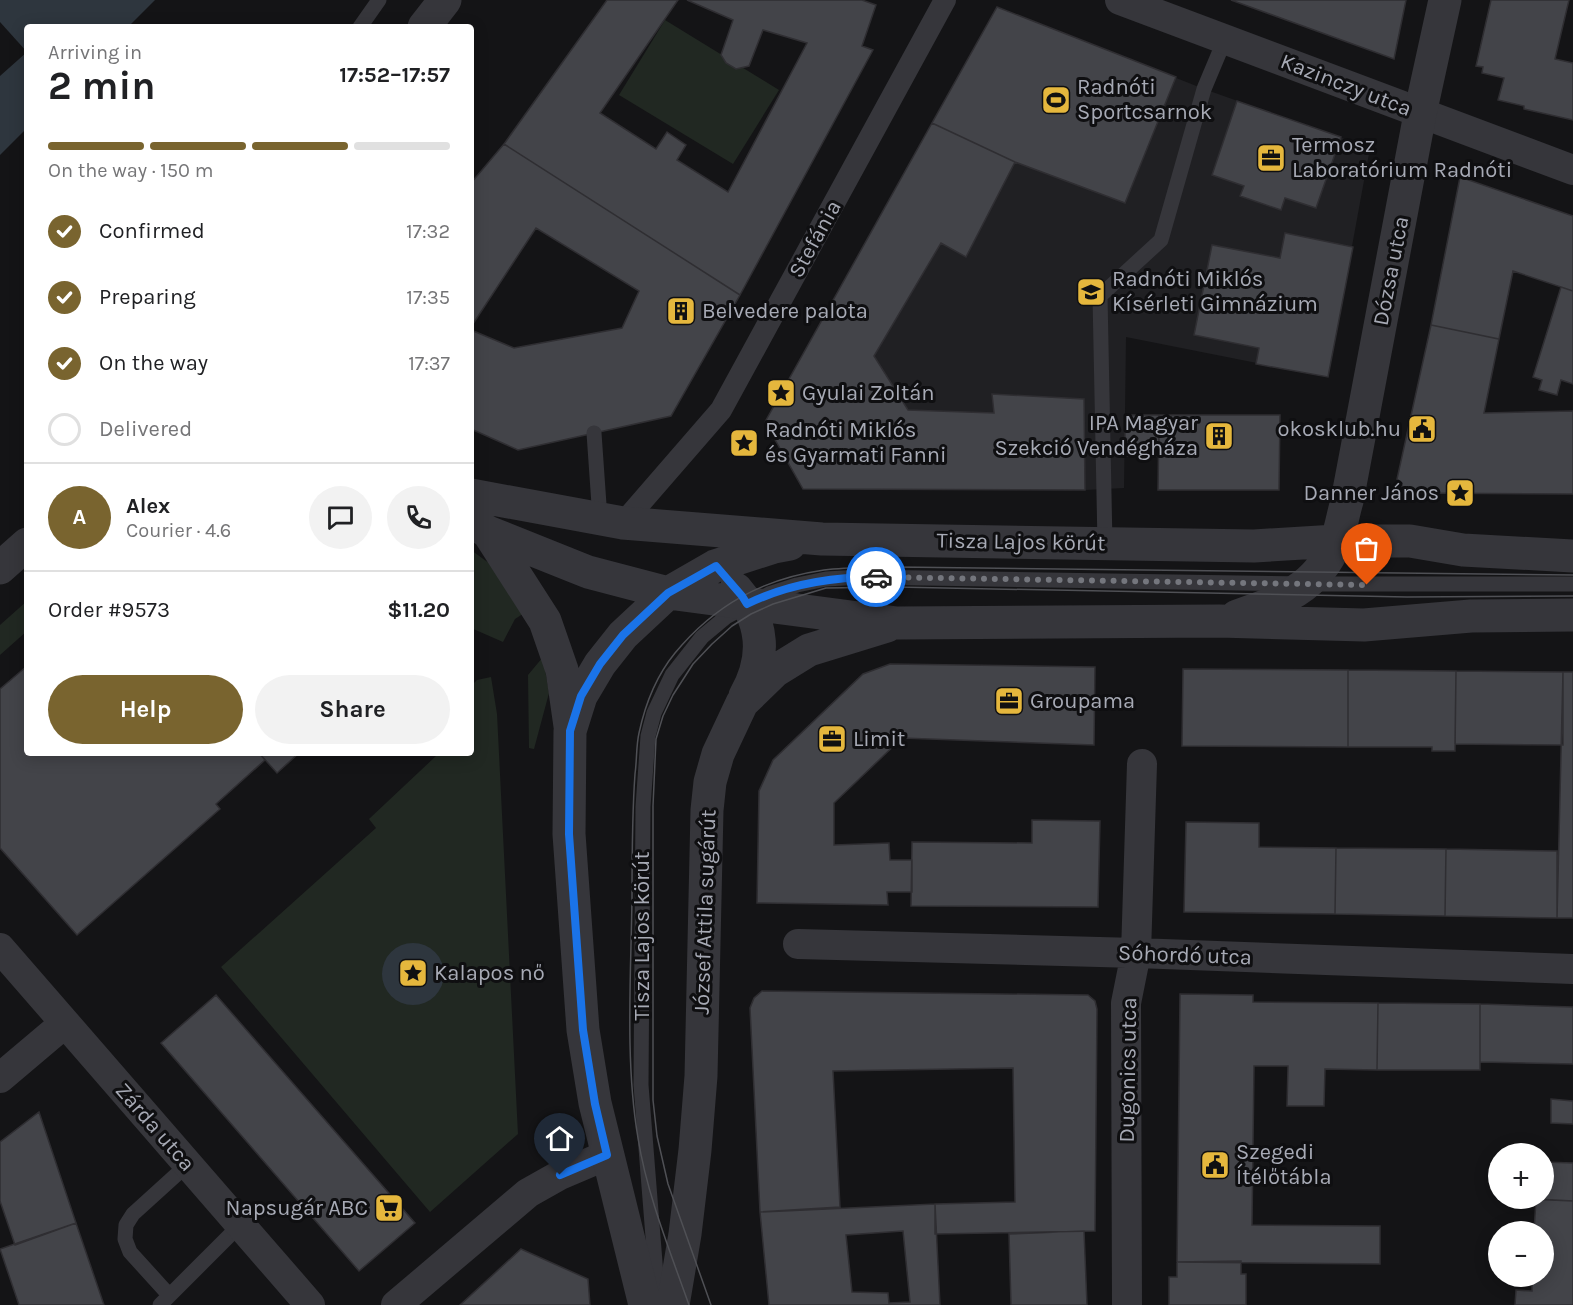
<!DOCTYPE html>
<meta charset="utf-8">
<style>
:root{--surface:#fff;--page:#f2f2f2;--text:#202124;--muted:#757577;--line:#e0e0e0;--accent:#79642f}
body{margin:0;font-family:Karla,sans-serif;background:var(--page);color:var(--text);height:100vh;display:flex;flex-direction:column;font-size:22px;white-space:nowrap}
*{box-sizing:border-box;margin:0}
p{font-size:20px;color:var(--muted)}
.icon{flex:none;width:33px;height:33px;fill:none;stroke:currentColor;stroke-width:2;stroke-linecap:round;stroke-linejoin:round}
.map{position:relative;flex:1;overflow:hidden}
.side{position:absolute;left:24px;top:24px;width:450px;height:732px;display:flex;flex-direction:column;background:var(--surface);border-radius:6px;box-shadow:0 3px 15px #0003}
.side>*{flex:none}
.controls{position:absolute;left:1488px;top:1143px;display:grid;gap:12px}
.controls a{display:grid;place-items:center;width:66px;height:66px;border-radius:50%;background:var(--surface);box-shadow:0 3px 15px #0003;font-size:30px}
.pin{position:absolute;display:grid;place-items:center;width:51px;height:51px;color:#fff;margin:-62px -26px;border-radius:50% 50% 50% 0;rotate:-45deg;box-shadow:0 0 6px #0007}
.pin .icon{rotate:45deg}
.courier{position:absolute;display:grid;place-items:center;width:60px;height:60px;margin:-30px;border:4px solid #1a73e8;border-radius:50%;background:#fff;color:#222;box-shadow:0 2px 8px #0007}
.overview em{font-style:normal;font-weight:700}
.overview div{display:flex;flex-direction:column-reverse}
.overview{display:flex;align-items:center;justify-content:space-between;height:102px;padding:0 24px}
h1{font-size:39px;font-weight:700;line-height:45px}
.bar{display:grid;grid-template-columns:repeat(4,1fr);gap:9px 6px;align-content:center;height:72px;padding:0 24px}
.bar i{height:8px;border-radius:4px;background:var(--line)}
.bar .current{background:var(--accent)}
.bar p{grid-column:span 4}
.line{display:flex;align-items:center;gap:15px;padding:0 24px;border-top:2px solid var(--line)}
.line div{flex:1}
.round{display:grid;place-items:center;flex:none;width:63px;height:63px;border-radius:32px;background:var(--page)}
ol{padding:0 24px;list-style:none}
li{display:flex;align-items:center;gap:18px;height:66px}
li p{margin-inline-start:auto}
li .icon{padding:6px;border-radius:50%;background:var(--accent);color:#fff;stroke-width:4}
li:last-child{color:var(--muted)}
li i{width:33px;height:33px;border:3px solid var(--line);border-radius:50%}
.primary-button{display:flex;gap:12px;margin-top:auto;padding:12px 24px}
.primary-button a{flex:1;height:69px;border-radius:36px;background:var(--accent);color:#fff;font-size:24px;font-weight:700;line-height:69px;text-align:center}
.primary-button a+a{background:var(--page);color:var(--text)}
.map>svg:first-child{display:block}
.built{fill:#202023}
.green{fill:#212822}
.water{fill:#2e363e}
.pier{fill:#141416}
.building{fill:#434449;stroke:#2f2e32;stroke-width:1.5;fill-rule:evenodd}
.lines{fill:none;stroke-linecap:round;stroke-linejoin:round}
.service{stroke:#36363b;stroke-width:15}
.pedestrian{stroke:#36363b;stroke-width:22}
.minor{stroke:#36363b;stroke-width:30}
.tertiary{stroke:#36363b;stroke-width:33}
.tram{stroke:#4f5055;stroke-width:1.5}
.done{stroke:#74767d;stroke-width:6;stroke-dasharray:0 10.8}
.route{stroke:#1a73e8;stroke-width:8}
.labels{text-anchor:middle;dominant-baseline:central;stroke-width:6;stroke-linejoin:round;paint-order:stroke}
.street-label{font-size:22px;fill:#a7aab5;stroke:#0f0f11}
.poi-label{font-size:22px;fill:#a7aab5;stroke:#0f0f11;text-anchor:start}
</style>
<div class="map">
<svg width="1573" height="1305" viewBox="0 0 1573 1305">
<rect width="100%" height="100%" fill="#141416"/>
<path class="built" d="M997,7l207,82 166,59 -42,229 -202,-40 -2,151 -39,2 -282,-1 -38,-67z"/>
<path class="green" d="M665,20l114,70 -46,74 -114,-69z
M471,550l37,27 21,33 -14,9 -12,23 -32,-14z
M27,601v30l-27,24v-30z
M543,657l6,36 -15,56 -5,-1 -1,-73z
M491,677l6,37 21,420 -88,78 -209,-245 155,-139 -7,-9 67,-63 -1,-3h36v-67l6,-6z"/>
<path class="water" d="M0,0h155l-27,27h-101v101l-27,27z
M382 974a31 31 0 1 1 62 0a31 31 0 1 1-62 0Z"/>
<path class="pier" d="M0,22l27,30 -27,24z"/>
<path class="building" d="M607,0h71l-78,113 56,36 11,-17 19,13 -9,15 51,32 79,-149 -44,-13 -14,36 -13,3 -10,-6 -5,-8 12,-35 -46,-20h175l14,5 -14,41 11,4 -133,245 -236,-151z
M1231,0h175l-12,59z
M1491,0h78l-14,59 18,4v57l-49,-11v-3l-26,-6 6,-22 -22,-5 1,-6 -7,-1z
M997,7l179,70 -51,126 -110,-41 -83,-39z
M1237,101l104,36 -25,71 -31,-10 -4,12 -41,-14 4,-10 -32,-11z
M932,123l83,39 -49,95 -25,-14 -67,113 34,54 86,3 -2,-19 92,5 1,91 -282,-1 -38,-67z
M504,144l236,151 -69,121 -153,34 -47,-21v-99l43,18 108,-20 17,-37 -103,-63 -65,99v-144z
M1460,177l113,39v75l-60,-20 -14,68 -68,-14z
M1285,233l68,14 -25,130 -72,-13 3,-16 -65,-13 18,-90 68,13z
M1561,287l12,4v93l-12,-4 -4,15 -18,-5 3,-10 -9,-3z
M1431,325l68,14 -15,74 89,-2v83l-166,-1 -10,-14z
M1125,415h34v41h-34z
M1159,415h121l-1,75h-121z
M890,664l205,3 -1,78 -192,-7 -68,65v42l55,-2 1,17h22v32h-25l1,13 -131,-2 2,-112 14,-31 90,-86z
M27,666v87h232l6,7 -49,44 4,5 -143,126 -77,-87v-159z
M1183,669l165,1v77l-166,-1z
M1348,670l108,1 -1,80h-23v-4h-84z
M1456,671l107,1v73l-108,-1z
M1563,672h10v246h-16z
M259,753h40l-22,20z
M1032,820l68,1 -2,86 -187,-1 1,-64 120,1z
M1186,822l73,1v24l77,1 -1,66 -151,-2z
M1336,848l110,1 -1,67 -110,-2z
M1446,849l111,2v67l-112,-2z
M762,991l326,4 7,6 2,8 -2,222 -160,3v-30l80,-2 -2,-134 -180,3 7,136 -80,5 -10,-204 4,-10z
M1180,994l73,1v7l125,1 -1,67 -52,-1 -1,37h-37l1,-40h-34l-2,159 128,1v38l-203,-2z
M216,995l199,228 -56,48 -198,-228z
M1378,1003l102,1v66h-103z
M1480,1004l93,3v57l-93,-2z
M1551,1099l22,2v23l-22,-1z
M39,1112l37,111 -61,22 -15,-44v-59z
M1544,1162l29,1v38l-45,-2 16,-1z
M1536,1199l37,2v104h-58l1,-15 16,1v-15h12v-44h-10z
M935,1204l5,101h-171l-9,-93zM903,1231l7,71 -21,1 -1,-10 -36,-1 -6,-57z
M76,1223l28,82h-85l-19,-56z
M1084,1231l3,74h-76l-2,-71z
M521,1249l67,30 2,26h-130z
M1241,1261v13h5v31h-77v-28h8v-15z"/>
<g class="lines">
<path class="service" d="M360,27l19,-27
M594,433l6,86
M1105,544l-5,-248 61,-56 43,-151 21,-50
M169,1295l-39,-43 -5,-13 1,-14 7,-11 54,-49
M658,1300l-17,-215 2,-278 5,-71 6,-23 18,-38 30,-38 24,-20 43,-23 28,-9 29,-6 35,-2 445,7h267
M160,1305l80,-80"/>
<path class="pedestrian" d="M623,523l98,-113 224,-410"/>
<path class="minor" d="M1120,0l453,170
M798,944l338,9 437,16
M0,948l310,357
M0,1078l65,-55
M396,1305l132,-112 32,-18 47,-20
M1127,1305l-1,-302 10,-50 6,-189"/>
<path class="tertiary" d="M424,27l21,-27
M471,495l152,28 199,16 432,7 82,-5h74l53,9 110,6
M471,522l17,10 100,40 80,21 229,30 322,-2 145,4 107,-9 102,-1
M488,532l57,89 17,49 8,56
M0,568l27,-24
M736,589c29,33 30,70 9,107
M1237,616c44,-15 81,-28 99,-74 5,-13 7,-28 11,-41l73,-387 25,-114
M645,1305l-50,-202 -12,-73 -14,-196 1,-103 11,-35 19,-32 23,-29 45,-42 47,-27 59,-19 16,-3
M673,1305l12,-71 10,-84 6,-74 6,-266 3,-28 8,-28 24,-51 33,-32 34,-21 78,-24"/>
<path class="tram" d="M689,1305c-19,-54 -42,-110 -51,-167 -13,-76 -7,-163 -6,-240 0,-41 0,-83 3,-124 2,-14 1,-28 4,-41 6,-28 18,-58 36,-80 40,-48 87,-74 149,-83 24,-3 49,-2 74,-3l675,8
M711,1305l-43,-121 -11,-48 -4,-36v-294l3,-67 7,-23 10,-21 20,-31 19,-20 20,-18 19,-12 22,-10 53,-16 70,-1 511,10 166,-1"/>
</g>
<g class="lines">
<path class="done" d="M876,577l491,8"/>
<path class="route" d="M560,1175l47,-20 -12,-51 -12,-74 -14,-196 1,-103 11,-35 19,-32 23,-29 45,-42 48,-27 26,30 5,8c41,-20 83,-27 129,-27"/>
</g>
<defs>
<g id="stadium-square" transform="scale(1.5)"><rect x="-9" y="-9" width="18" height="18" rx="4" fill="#e5b73d" stroke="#0f0f11"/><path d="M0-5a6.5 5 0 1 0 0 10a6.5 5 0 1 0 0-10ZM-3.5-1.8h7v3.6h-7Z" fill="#111"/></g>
<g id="office-square" transform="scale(1.5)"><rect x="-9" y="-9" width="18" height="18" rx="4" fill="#e5b73d" stroke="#0f0f11"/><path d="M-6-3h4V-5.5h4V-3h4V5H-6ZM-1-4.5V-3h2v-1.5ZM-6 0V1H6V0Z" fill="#111"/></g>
<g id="school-square" transform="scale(1.5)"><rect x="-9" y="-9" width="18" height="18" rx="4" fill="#e5b73d" stroke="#0f0f11"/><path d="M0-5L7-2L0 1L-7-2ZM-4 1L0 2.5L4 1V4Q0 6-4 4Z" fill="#111"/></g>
<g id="building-square" transform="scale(1.5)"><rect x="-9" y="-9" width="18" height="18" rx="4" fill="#e5b73d" stroke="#0f0f11"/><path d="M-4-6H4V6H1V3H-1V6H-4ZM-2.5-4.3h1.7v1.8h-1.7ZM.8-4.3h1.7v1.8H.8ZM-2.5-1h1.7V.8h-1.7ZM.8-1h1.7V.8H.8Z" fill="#111"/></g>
<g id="sight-square" transform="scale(1.5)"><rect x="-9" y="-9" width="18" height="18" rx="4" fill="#e5b73d" stroke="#0f0f11"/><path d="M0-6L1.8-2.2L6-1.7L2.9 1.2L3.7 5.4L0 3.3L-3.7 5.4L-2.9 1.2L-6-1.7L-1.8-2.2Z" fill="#111"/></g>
<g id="civic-square" transform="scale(1.5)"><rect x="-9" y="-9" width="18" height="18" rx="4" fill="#e5b73d" stroke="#0f0f11"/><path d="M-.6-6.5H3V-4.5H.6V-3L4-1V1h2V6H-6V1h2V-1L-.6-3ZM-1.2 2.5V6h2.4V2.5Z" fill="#111"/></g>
<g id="supermarket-square" transform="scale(1.5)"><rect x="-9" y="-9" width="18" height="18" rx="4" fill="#e5b73d" stroke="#0f0f11"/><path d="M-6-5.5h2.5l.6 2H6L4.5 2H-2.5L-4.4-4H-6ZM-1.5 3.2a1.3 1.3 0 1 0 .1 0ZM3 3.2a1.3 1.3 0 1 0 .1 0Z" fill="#111"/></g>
</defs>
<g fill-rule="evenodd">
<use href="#stadium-square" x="1056" y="100"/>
<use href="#office-square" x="1271" y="158"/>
<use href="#school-square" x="1091" y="292"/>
<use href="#building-square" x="681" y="311"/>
<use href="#sight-square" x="781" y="393"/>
<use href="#civic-square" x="1422" y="429"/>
<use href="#building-square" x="1219" y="436"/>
<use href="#sight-square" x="744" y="443"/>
<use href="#sight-square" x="1460" y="493"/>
<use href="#office-square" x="1009" y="701"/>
<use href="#office-square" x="832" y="739"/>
<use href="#sight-square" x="413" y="973"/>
<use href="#civic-square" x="1215" y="1165"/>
<use href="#supermarket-square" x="389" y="1208"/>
</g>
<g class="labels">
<g class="street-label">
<text transform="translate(1346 85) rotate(21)">Kazinczy utca</text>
<text transform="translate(815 239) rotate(-61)">Stefánia</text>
<text transform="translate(1391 271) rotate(-79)">Dózsa utca</text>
<text transform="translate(1021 542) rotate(1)">Tisza Lajos körút</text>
<text transform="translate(705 912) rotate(-88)">József Attila sugárút</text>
<text transform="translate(642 936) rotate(-90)">Tisza Lajos körút</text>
<text transform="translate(1185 955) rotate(2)">Sóhordó utca</text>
<text transform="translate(1128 1070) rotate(-89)">Dugonics utca</text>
<text transform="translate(155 1127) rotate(49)">Zárda utca</text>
</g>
<g class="poi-label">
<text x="1077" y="87">Radnóti<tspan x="1077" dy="25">Sportcsarnok</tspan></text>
<text x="1292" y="145">Termosz<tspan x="1292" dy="25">Laboratórium Radnóti</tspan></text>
<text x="1112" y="279">Radnóti Miklós<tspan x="1112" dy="25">Kísérleti Gimnázium</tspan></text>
<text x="702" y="311">Belvedere palota</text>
<text x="802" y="393">Gyulai Zoltán</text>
<text x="1198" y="423" text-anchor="end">IPA Magyar<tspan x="1198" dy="25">Szekció Vendégháza</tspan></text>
<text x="1401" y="429" text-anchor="end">okosklub.hu</text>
<text x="765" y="430">Radnóti Miklós<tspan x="765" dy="25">és Gyarmati Fanni</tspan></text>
<text x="1439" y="493" text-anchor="end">Danner János</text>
<text x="1030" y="701">Groupama</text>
<text x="853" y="739">Limit</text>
<text x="434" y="973">Kalapos nő</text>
<text x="1236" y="1152">Szegedi<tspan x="1236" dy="25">Ítélőtábla</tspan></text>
<text x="368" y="1208" text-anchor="end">Napsugár ABC</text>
</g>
</g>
</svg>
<div class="controls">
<a>+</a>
<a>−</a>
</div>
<div class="pin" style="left:1367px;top:585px;background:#ea580c"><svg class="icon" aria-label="bag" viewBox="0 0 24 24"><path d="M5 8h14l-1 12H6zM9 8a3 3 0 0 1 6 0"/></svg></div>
<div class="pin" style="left:560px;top:1175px;background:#1f2937"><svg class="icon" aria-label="home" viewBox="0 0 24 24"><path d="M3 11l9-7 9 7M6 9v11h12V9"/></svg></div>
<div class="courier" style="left:876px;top:577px"><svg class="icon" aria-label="car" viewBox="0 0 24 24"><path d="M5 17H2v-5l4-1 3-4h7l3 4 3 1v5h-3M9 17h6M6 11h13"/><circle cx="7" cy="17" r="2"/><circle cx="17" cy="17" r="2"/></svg></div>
<section class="side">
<div class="overview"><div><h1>2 min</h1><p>Arriving in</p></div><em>17:52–17:57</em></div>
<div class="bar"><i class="current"></i><i class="current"></i><i class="current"></i><i></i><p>On the way · 150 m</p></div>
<ol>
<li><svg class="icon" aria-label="check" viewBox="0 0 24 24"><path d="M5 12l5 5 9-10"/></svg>Confirmed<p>17:32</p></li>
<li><svg class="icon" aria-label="check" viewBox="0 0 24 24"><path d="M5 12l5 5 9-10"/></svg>Preparing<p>17:35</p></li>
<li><svg class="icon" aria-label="check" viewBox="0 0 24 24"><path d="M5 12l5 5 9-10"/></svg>On the way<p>17:37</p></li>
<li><i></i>Delivered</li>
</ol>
<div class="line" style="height:108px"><b class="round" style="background:var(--accent);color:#fff">A</b><div><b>Alex</b><p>Courier · 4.6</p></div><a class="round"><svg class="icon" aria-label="chat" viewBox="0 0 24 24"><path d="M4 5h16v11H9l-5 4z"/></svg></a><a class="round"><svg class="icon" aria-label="phone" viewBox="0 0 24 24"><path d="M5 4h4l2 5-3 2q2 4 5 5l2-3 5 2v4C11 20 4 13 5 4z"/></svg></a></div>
<div class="line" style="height:78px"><div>Order #9573</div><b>$11.20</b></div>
<div class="primary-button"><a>Help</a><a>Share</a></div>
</section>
</div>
